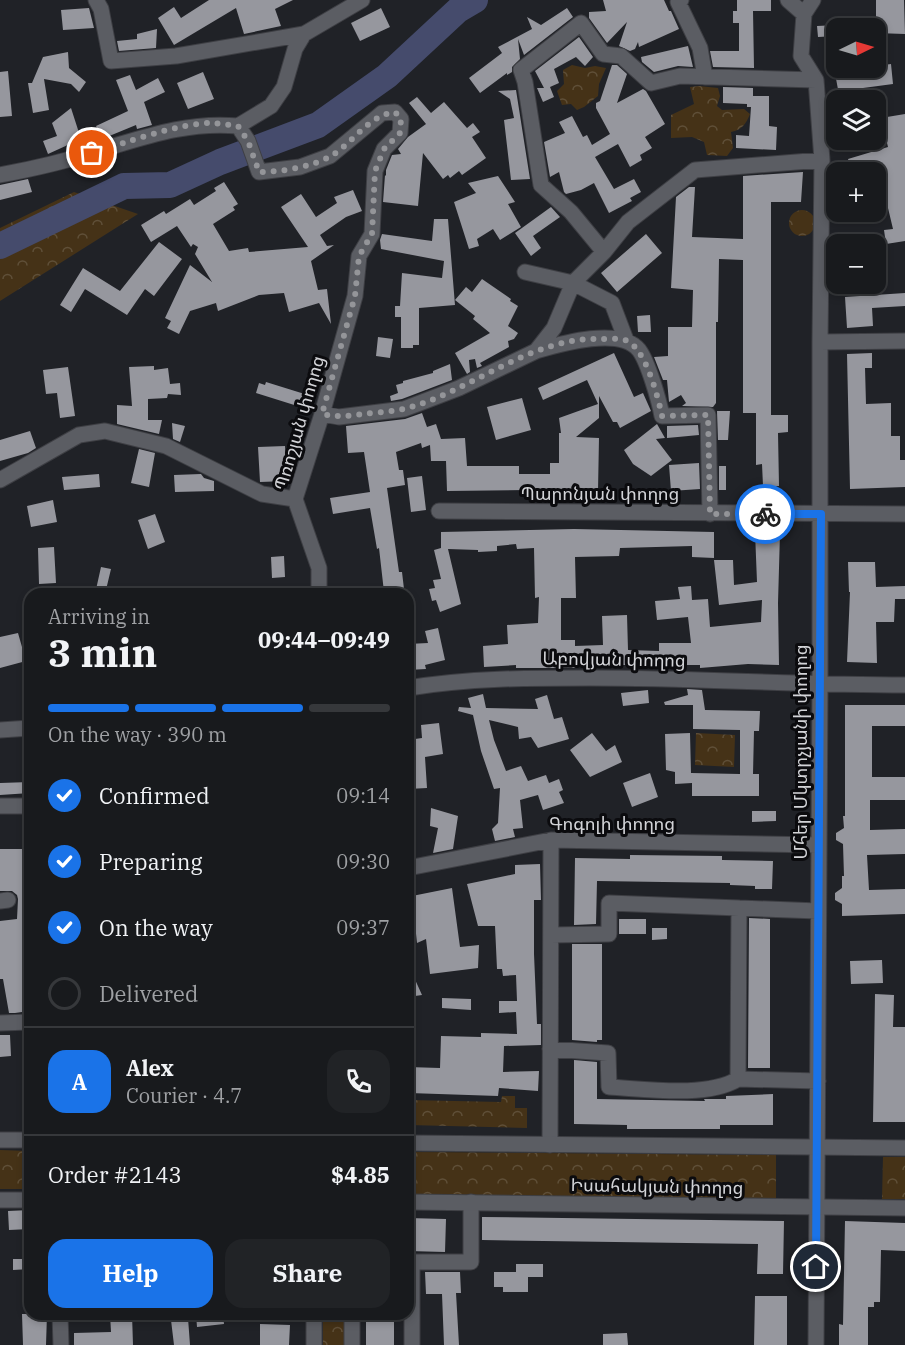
<!DOCTYPE html>
<meta charset="utf-8">
<style>
:root{--surface:#181a1d;--page:#212326;--text:#f1f3f6;--muted:#9fa1a4;--line:#36383b;--accent:#1a73e8}
body{margin:0;font-family:"IBM Plex Serif","Noto Sans Armenian",serif;background:var(--page);color:var(--text);height:100vh;display:flex;flex-direction:column;font-size:22px;white-space:nowrap}
*{box-sizing:border-box;margin:0}
p{font-size:20px;color:var(--muted)}
.icon{flex:none;width:33px;height:33px;fill:none;stroke:currentColor;stroke-width:2;stroke-linecap:round;stroke-linejoin:round}
.map{position:relative;flex:1;overflow:hidden}
.details{position:absolute;left:24px;top:588px;width:390px;height:732px;display:flex;flex-direction:column;background:var(--surface);border-radius:18px;box-shadow:0 3px 9px #0003,0 0 0 2px var(--line)}
.details>*{flex:none}
.needle{width:39px;rotate:85deg}
.fabs{position:absolute;left:826px;top:18px;display:grid;gap:12px}
.fabs a{display:grid;place-items:center;width:60px;height:60px;border-radius:12px;background:var(--surface);box-shadow:0 3px 9px #0003,0 0 0 2px var(--line);font-size:30px}
.pin{position:absolute;display:grid;place-items:center;width:51px;height:51px;color:#fff;margin:-26px;border:3px solid #fff;border-radius:50%;box-shadow:0 2px 6px #0007}
.courier{position:absolute;display:grid;place-items:center;width:60px;height:60px;margin:-30px;border:4px solid #1a73e8;border-radius:50%;background:#fff;color:#222;box-shadow:0 2px 8px #0007}
.headline em{font-style:normal;font-weight:700}
.headline div{display:flex;flex-direction:column-reverse}
.headline{display:flex;align-items:center;justify-content:space-between;height:102px;padding:0 24px}
h1{font-size:39px;font-weight:700;line-height:45px}
.bar{display:grid;grid-template-columns:repeat(4,1fr);gap:9px 6px;align-content:center;height:72px;padding:0 24px}
.bar i{height:8px;border-radius:4px;background:var(--line)}
.bar .selected{background:var(--accent)}
.bar p{grid-column:span 4}
.line{display:flex;align-items:center;gap:15px;padding:0 24px;border-top:2px solid var(--line)}
.line div{flex:1}
.round{display:grid;place-items:center;flex:none;width:63px;height:63px;border-radius:18px;background:var(--page)}
ol{padding:0 24px;list-style:none}
li{display:flex;align-items:center;gap:18px;height:66px}
li p{margin-inline-start:auto}
li .icon{padding:6px;border-radius:50%;background:var(--accent);color:#fff;stroke-width:4}
li:last-child{color:var(--muted)}
li i{width:33px;height:33px;border:3px solid var(--line);border-radius:50%}
.primary-button{display:flex;gap:12px;margin-top:auto;padding:12px 24px}
.primary-button a{flex:1;height:69px;border-radius:18px;background:var(--accent);color:#fff;font-size:24px;font-weight:700;line-height:69px;text-align:center}
.primary-button a+a{background:var(--page);color:var(--text)}
.map>svg:first-child{display:block}
.forest{fill:url(#forest-crowns)}
.lines{fill:none;stroke-linecap:round;stroke-linejoin:round}
.river{stroke:#454b6c;stroke-width:26}
.building{fill:#96979e}
.street-casing{stroke:#3e3f44;stroke-width:17}
.secondary-casing{stroke:#3e3f44;stroke-width:17}
.street{stroke:#5b5d63;stroke-width:15}
.secondary{stroke:#5b5d63;stroke-width:15}
.done{stroke:#949599;stroke-width:6;stroke-dasharray:0 10.8}
.route{stroke:#1a73e8;stroke-width:8}
.labels{text-anchor:middle;dominant-baseline:central;stroke-width:6;stroke-linejoin:round;paint-order:stroke}
.street-label{font-size:18px;fill:#d2d3d7;stroke:#0b0b0e}
</style>
<div class="map">
<svg width="905" height="1345" viewBox="0 0 905 1345">
<defs>
<pattern id="forest-crowns" width="20" height="18" patternUnits="userSpaceOnUse" patternTransform="scale(1.5)"><rect width="20" height="18" fill="#453217"/><path d="M2 6a3 3 0 1 1 6 0M12 15a3 3 0 1 1 6 0" fill="none" stroke="#5f4f38"/></pattern>
</defs>
<rect width="100%" height="100%" fill="#202227"/>
<path class="forest" d="M572,65l13,3 10,-2 11,2 -7,16 -1,12 -14,11 -7,3 -6,-6 -9,1 -5,-14 7,-7 -1,-14z
M699,86l19,2 2,8 -3,10 5,4 22,-1 6,5c-4,10 -8,16 -19,18l2,16 -6,8 -20,-1 -3,-13 -12,-5 -21,1v-23l23,-11 -4,-17z
M74,192l64,22 -138,87v-73z
M789 223a13 13 0 1 1 26 0a13 13 0 1 1-26 0Z
M696,733l39,2 -1,32 -39,-2z
M502,1096h13v12h12v20l-119,-3v-25l93,2z
M0,1150l30,1v38h-30z
M408,1152l368,3v44l-368,-4z
M883,1157h22v42h-23z
M323,1314h23l1,31h-24z"/>
<g class="lines">
<path class="river" d="M0,246l124,-60 46,-1 50,-23 98,-37 69,-49 71,-66 17,-10"/>
</g>
<path class="building" d="M209,0h84l-18,9 6,17 -37,8 -8,-26 -62,37 -16,-27 16,-11 7,11z
M603,0h61l5,11h2l8,18 -40,18 -1,-5 -3,7 -5,2 -11,-5 8,-24 -20,21 -18,-25v-6l17,-1z
M737,0h34v11h-18l1,57 -41,-1 -3,-16h29v-28h-6v-12h4z
M876,0h28l1,34 -29,-1z
M89,8l5,20 -31,2 -2,-20z
M381,8l9,19 -30,14 -9,-18z
M567,8l6,9 -49,38 -6,-16 2,20 -8,8v5l-5,3v-2l-27,20 -11,-15 33,-25 -4,-6 34,-18 -5,-12 14,8z
M837,25v11l-19,1 -1,-11z
M157,29l-1,19 -37,3 -2,-10 20,-2v-5z
M579,37l14,20 -8,9 -9,-9 -22,12 5,14 -9,4 4,10 -11,5 -6,-14h7l-9,-17z
M688,46l5,21 -15,-1 -24,6 -12,-10 -1,-5z
M68,52l1,16 17,14 -7,10 -8,-8 -27,-5 5,31 -16,3 -5,-30h4l11,-26z
M891,64l2,20 -30,4 2,12h-25l-6,-32h42v-2z
M612,65h5l10,9 -10,29 26,-14 3,2 19,33 -20,13 7,11 -12,7 2,5 -12,7 -12,-23 -23,13 19,32 20,-10 7,13 -11,6 2,3 -23,12 -15,-30 -13,7 -15,4 -2,-2 -5,-20 -9,5 -6,-35 21,-9 -6,-11 13,-6 11,21 4,-2 5,10 18,-11 -14,-26v-5l4,-2z
M8,71l4,45 -12,1v-45z
M203,72l11,27 -26,10 -11,-26z
M130,75l6,15 22,-12 7,14 -21,10 8,23 -15,4 -1,-4 -34,14 -6,-13 32,-15 -12,-31z
M723,87l30,1v8h16v30l8,1 -1,23 -40,-2v-13l13,1 2,-29h-4v-3l-24,-1z
M516,90l14,89 -19,1 -7,-60 10,-2 -4,-19 -12,-8z
M417,97l14,16 13,-11 23,26 6,-5 7,9 -8,5 14,21 -24,17 -3,-4 -9,7 -2,-3 -5,4 -20,-26 -5,53 -35,-4 2,-27 1,1v-6l6,-15 9,-1 -3,-5 10,-12 18,-13 -17,-21z
M71,108l10,31 -33,15 -5,-13 14,-5 -5,-13z
M905,114v127l-19,3 -2,-14 9,-1 -10,-42 -7,2v-17h-7l-1,-5 -16,5 -4,-13 40,-12 -7,-29z
M803,172l-2,30h-30v213h17v17l-10,1 1,53h-16l-1,-22 -6,1v-52h-13v-153l-24,-1 -1,63h-2v81l-3,4 -31,-1 4,-3 -5,-8 -12,7 -2,-22h-4l-9,-23 14,-1v-29h24l1,-37 -22,-2 5,-91 13,-10h6l-3,50 51,2v-63z
M498,176l17,26 -7,2 13,23 -21,13 -7,-11 -16,10 2,7 -10,3 -15,-47 22,-9 -8,-10z
M28,179l4,13 -32,8v-15z
M224,182l14,22 -5,3 2,3 -22,14 16,27 19,-3 1,4 59,-5 -27,-40 20,-13 15,23 21,-14 -3,-6 19,-7 9,21 -16,6 -26,18 7,11 7,-1 -23,16 7,29 9,-1 4,35 -12,-21 -30,9 -5,-19 -25,2 -41,16 -2,-8 -26,8 -11,23 -12,-6 4,-7 -6,-3 25,-53 22,17 -17,-28 3,-7 -5,-3 -2,3 -14,-21 -26,16 -10,-17 23,-14 2,3 24,-15 4,6 22,-14 -2,-3z
M551,207l9,10 -27,19 8,12 -10,8 -16,-23z
M434,219h14l7,86 -36,3v37h-6v3h-12v-31h-6v-11h5l2,-33 40,5 2,-17 -63,-12 -1,-9 2,-6 50,7z
M646,234l16,19 -45,39 -16,-19z
M159,242l23,17 -28,37 -9,-7 -18,26 -42,-26 -14,23 -11,-7 23,-37 37,23z
M482,279l29,20 -1,2 8,5 -10,20 10,7 -4,6 -6,2 1,6 -29,16 2,3 -5,2 -2,-9 -6,1 1,12 -3,2 -12,-21 35,-20 -17,-14 2,-3 -20,-16 11,-13 6,5z
M905,293v13l-33,2 1,18 -26,2 -2,-31z
M650,315l1,17h-13l-1,-16z
M378,337l15,2 -3,19 -14,-2z
M614,353l20,44 9,-4 8,18 -31,17 -3,-6h-4l-14,-26v22l-23,19 23,1 -1,53h-41v2h-31v-3l-79,1 -1,-30h-15l-1,-16 -8,3 -1,-5 -25,9 3,18h4l2,15 -18,3 12,84h3l2,17 -20,3 -5,-44 -2,1 -7,-41 -37,6 -3,-16 40,-6 -6,-40 -16,1 -2,-27 59,-7 17,-6 5,14 9,-3 5,15 24,-1 2,28h52v8h31v-11h9v-30h2l-2,-15 39,-14 -11,-24 -44,20 -5,-12z
M872,353v15h-7l1,36 25,-1v33h9v24h5v27l-55,2 -3,-135z
M450,364l2,16 -50,19 -11,2 -1,-5 8,-3 -2,-8 7,-2v-2l30,-8v-2z
M154,366v4l14,-2 2,16 10,-1 1,12 -13,-1 -1,4 -19,1v21h14l-3,14 -42,-10v-19l15,1 -3,-39z
M68,367l7,49 -15,2 -3,-25 -11,1 -3,-24z
M266,382l45,14 -4,13 -51,-16 3,-10 6,2z
M522,398l9,32 -35,10 -9,-33z
M717,411h13l-2,29h-10z
M172,423l13,3 -5,16 -7,-3z
M657,424l8,14 -9,1 16,21 -21,16 -18,-12 -9,-14z
M698,425l1,10 -32,3v-12z
M30,431l6,17 -8,5 -28,8v-21z
M285,446l2,35 -27,1 -2,-35z
M139,449l16,4 -6,34 -18,-4z
M699,463l1,26 -29,2 -2,-26z
M719,466h7v24h-7z
M99,474l1,13 -36,3 -2,-13z
M201,474l3,4 10,3v10l-39,1 -1,-17z
M422,476l4,34 -15,2 -4,-34z
M53,500l4,22 -26,5 -4,-21z
M155,514l10,28 -17,7 -10,-29z
M574,529l140,3v26l-22,-1v-11l-72,2 -1,8 -44,1 1,41h-15v42h14v6l28,-1 -1,-29 25,-1 1,35 31,1v-8h32l-3,-26 -31,3 -2,-19 25,-2 -2,-12 13,-1 1,14 16,-1 2,28 51,-5 1,-22 -43,5 -5,-45h19l1,25 23,-3 -2,-50 25,1 -2,70 1,62 -31,-1 -48,4v-3h-92v1l-32,1v1h-60v-3l-32,2 -1,-21 25,-2 -1,-19 31,-2 1,-26 -4,1 -1,-50 -17,1 -1,-5 -19,2v5l-19,1v-2l-30,-1 13,55 -21,8 -4,-12 -4,1 -3,-12 6,-1 -2,-8 8,-1 -7,-29 7,-2v-16z
M54,547l2,36 -17,1 -1,-36z
M284,556l1,21 -13,1 -1,-21z
M848,562h27l1,25 29,-1v13h-10l-1,23h-18l1,41 -30,-1 3,-70h-1z
M101,567l10,2 -6,25h-10z
M438,628l7,32 -20,5 1,4 -18,1v-26l20,-1 -3,-12z
M18,633l8,28 -26,7v-31z
M687,689l15,1 3,20 55,1 -1,20h-5l-1,43h6v22h-67v-13l-17,1v-12l-9,-2 -1,-36 25,-1 1,40 49,1v-44l-47,-1v-24h-28l-1,-3 24,-7z
M648,690l1,13 -26,3 -2,-13z
M483,694l3,14 52,1 -3,-10 12,-4 7,24 8,-2 7,22 -31,9 -7,-11 -12,2 -1,-12 -29,-7 5,20 12,31 15,-5 7,15 18,-6 3,8 10,-4 4,11 -4,2 5,11 -21,7 -5,-15 -18,5 3,28 -10,1 2,8 -20,4 -3,-12 6,-6 2,-35 -6,1 -13,-38 -8,-36 -15,-4 1,-4 12,1 -3,-10z
M845,705h60v21h-33v51h33v23h-35v30l35,-1v25l-38,1 2,35 36,-1v25l-63,2v-12l-7,-4v-7l7,-5v-12h2l-1,-32 -7,-4v-7l8,-5 -1,-12h2z
M439,723l4,31 -18,3 2,31 -19,1v-49l14,-2 -1,-13z
M592,733l14,18 9,-6 7,17 -32,15 -20,-27z
M650,773l8,24 -26,10 -9,-24z
M30,782v11l-30,2v-12z
M431,808l27,8 -5,33 -20,4 5,-25 -8,-2z
M752,811h24v10l-24,1z
M0,849h30v90l-6,2 6,19v30l-4,2 3,19 -14,2h-6l-6,-34h-3v-58l17,-2 1,-20 -1,-4 -5,-4h-12z
M630,855l92,1v4l51,1 -1,28h-17v-3l-25,-1v-2l-133,-2 -1,43 -22,1 1,-67 55,1z
M540,864l1,36h-7v54l3,70h4v21l-37,1 -1,26 36,-1 -1,20 -39,-3 -1,8 -89,-3 -1,-26 32,1 1,-32 40,1v-4l36,1 -1,-22 -17,1v-12h18l-1,-26 -13,1 -1,-7h-5l-2,-43h-17l-11,-42 48,-10v-9z
M452,888l8,59 19,-2 -1,23 -48,6 -4,-35 -9,4 -5,-47z
M749,918l21,1v149h-22z
M619,919h27v15h-27z
M652,928h15v11l-15,1z
M572,944h30v96h-5v2l-25,-2z
M882,960l1,23 -32,1 -1,-23z
M408,964l14,31 -14,2z
M875,994l19,1 -1,32h12v95h-32z
M442,998l29,1v11l-29,-2z
M0,1035h10l1,21 -11,1z
M574,1060l23,2v37l108,2 -1,-2h22v-3l47,-2v31h-53v4h-93v-4l-53,-1z
M30,1210v19l-21,1 -1,-19z
M482,1217l302,4 -1,53h-26l1,-30 -276,-4z
M408,1218l38,1 -1,33 -37,-1z
M845,1221l60,2v28l-24,-1 -1,52h-6v5h-6v38h-29v-21l4,1z
M13,1259h17v10l-17,1z
M516,1264h27v13h-15v15h-25v-5h-9v-15h22z
M425,1272h35l1,21h-5l3,52h-15l-2,-51h-16z
M755,1296h32v49h-33z
M22,1314h25l-1,31h-23z
M110,1314h22l1,31h-59v-12l37,-1z
M196,1314h27l1,10 -27,3z
M366,1314h28v31h-28z
M188,1318l2,27h-16l-3,-25z
M260,1324l30,1 -1,20h-29z
M627,1333l1,12h-25v-11z"/>
<g class="lines">
<g class="street-casing">
<path id="street" d="M96,0l5,9 10,52 65,-5 128,-22 58,-34
M681,0l-3,2 22,46 5,29
M788,0l16,14
M813,0l-9,14 -3,42 15,24 6,80 -2,182v343l-4,660
M238,126l33,-20 13,-19 11,-38 9,-15
M0,175c32,-6 63,-13 94,-23 48,-14 93,-31 144,-26l10,15 11,31 41,-5 30,-11 52,-43 13,-1 6,7 -1,14 -16,16 -9,22 -3,63 -13,22 -4,40 -33,118 -27,85 24,69v26
M604,252l-33,-40 -30,-27 -16,-103 -4,-12 60,-47 22,31 18,2 30,27 29,-7 136,4
M525,272l48,11 39,20 14,37
M820,342l85,-1
M536,351c24,-7 84,-25 103,-1 9,12 20,50 23,66l46,-1 2,99
M322,414l17,3 65,-8 55,-21 77,-37 18,-23 19,-45 31,-31 24,-30 67,-52 127,-10
M0,480l79,-45 26,-4 61,15 96,48 33,5
M439,511l466,3
M408,688c61,-10 121,-10 182,-10 105,0 210,7 315,7
M0,730l30,-2
M0,806h30
M408,868l143,-28 268,5
M0,901l8,-1
M551,935l58,-1v-31l130,5
M0,1023l30,-1
M550,1049l58,4 1,34c37,2 98,11 129,-8
M818,1081l-80,-2 1,-171 79,3
M550,1145l1,-305
M60,1314l1,31
M314,1314v31
M352,1345v-31
M412,1345v-83h59v-60"/>
</g>
<g class="secondary-casing">
<path id="secondary" d="M0,1140h30
M408,1143l497,5
M0,1200h30
M408,1202l497,6"/>
</g>
<use href="#street" class="street"/>
<use href="#secondary" class="secondary"/>
</g>
<g class="lines">
<path class="done" d="M92,153c33,-10 89,-31 122,-30 8,1 16,2 24,3l10,15 11,31c22,0 53,-5 72,-16 22,-13 38,-41 64,-44l6,7 -1,14 -16,16 -9,22 -3,63 -13,22 -4,40 -33,118c19,4 31,1 50,-1 11,-1 22,-2 32,-4 67,-17 127,-73 198,-70 7,0 16,-1 23,1 20,6 33,57 37,76l46,-1 2,99h55"/>
<path class="route" d="M765,514h56l-5,753"/>
</g>
<g class="labels">
<g class="street-label">
<text transform="translate(299 423) rotate(-74)">Պռոշյան փողոց</text>
<text x="600" y="493">Պարոնյան փողոց</text>
<text transform="translate(614 659) rotate(1)">Աբովյան փողոց</text>
<text transform="translate(800 752) rotate(-90)">Մհեր Մկտրչյանի փողոց</text>
<text x="612" y="823">Գոգոլի փողոց</text>
<text transform="translate(657 1186) rotate(1)">Իսահակյան փողոց</text>
</g>
</g>
</svg>
<div class="fabs">
<a><svg class="needle" viewBox="-14 -14 28 28"><path d="M0-13l5 13h-10z" fill="#e53935"/><path d="M0 13l5-13h-10z" fill="#9fa1a4"/></svg></a>
<a><svg class="icon" aria-label="layers" viewBox="0 0 24 24"><path d="M12 4l9 5-9 5-9-5zM3 14l9 5 9-5"/></svg></a>
<a>+</a>
<a>−</a>
</div>
<div class="pin" style="left:92px;top:153px;background:#ea580c"><svg class="icon" aria-label="bag" viewBox="0 0 24 24"><path d="M5 8h14l-1 12H6zM9 8a3 3 0 0 1 6 0"/></svg></div>
<div class="pin" style="left:816px;top:1267px;background:#1f2937"><svg class="icon" aria-label="home" viewBox="0 0 24 24"><path d="M3 11l9-7 9 7M6 9v11h12V9"/></svg></div>
<div class="courier" style="left:765px;top:514px"><svg class="icon" aria-label="bike" viewBox="0 0 24 24"><circle cx="6" cy="16" r="4"/><circle cx="18" cy="16" r="4"/><path d="M6 16l4-8h5l3 8M10 8l3 8H6M13 5h3"/></svg></div>
<section class="details">
<div class="headline"><div><h1>3 min</h1><p>Arriving in</p></div><em>09:44–09:49</em></div>
<div class="bar"><i class="selected"></i><i class="selected"></i><i class="selected"></i><i></i><p>On the way · 390 m</p></div>
<ol>
<li><svg class="icon" aria-label="check" viewBox="0 0 24 24"><path d="M5 12l5 5 9-10"/></svg>Confirmed<p>09:14</p></li>
<li><svg class="icon" aria-label="check" viewBox="0 0 24 24"><path d="M5 12l5 5 9-10"/></svg>Preparing<p>09:30</p></li>
<li><svg class="icon" aria-label="check" viewBox="0 0 24 24"><path d="M5 12l5 5 9-10"/></svg>On the way<p>09:37</p></li>
<li><i></i>Delivered</li>
</ol>
<div class="line" style="height:108px"><b class="round" style="background:var(--accent);color:#fff">A</b><div><b>Alex</b><p>Courier · 4.7</p></div><a class="round"><svg class="icon" aria-label="phone" viewBox="0 0 24 24"><path d="M5 4h4l2 5-3 2q2 4 5 5l2-3 5 2v4C11 20 4 13 5 4z"/></svg></a></div>
<div class="line" style="height:78px"><div>Order #2143</div><b>$4.85</b></div>
<div class="primary-button"><a>Help</a><a>Share</a></div>
</section>
</div>
